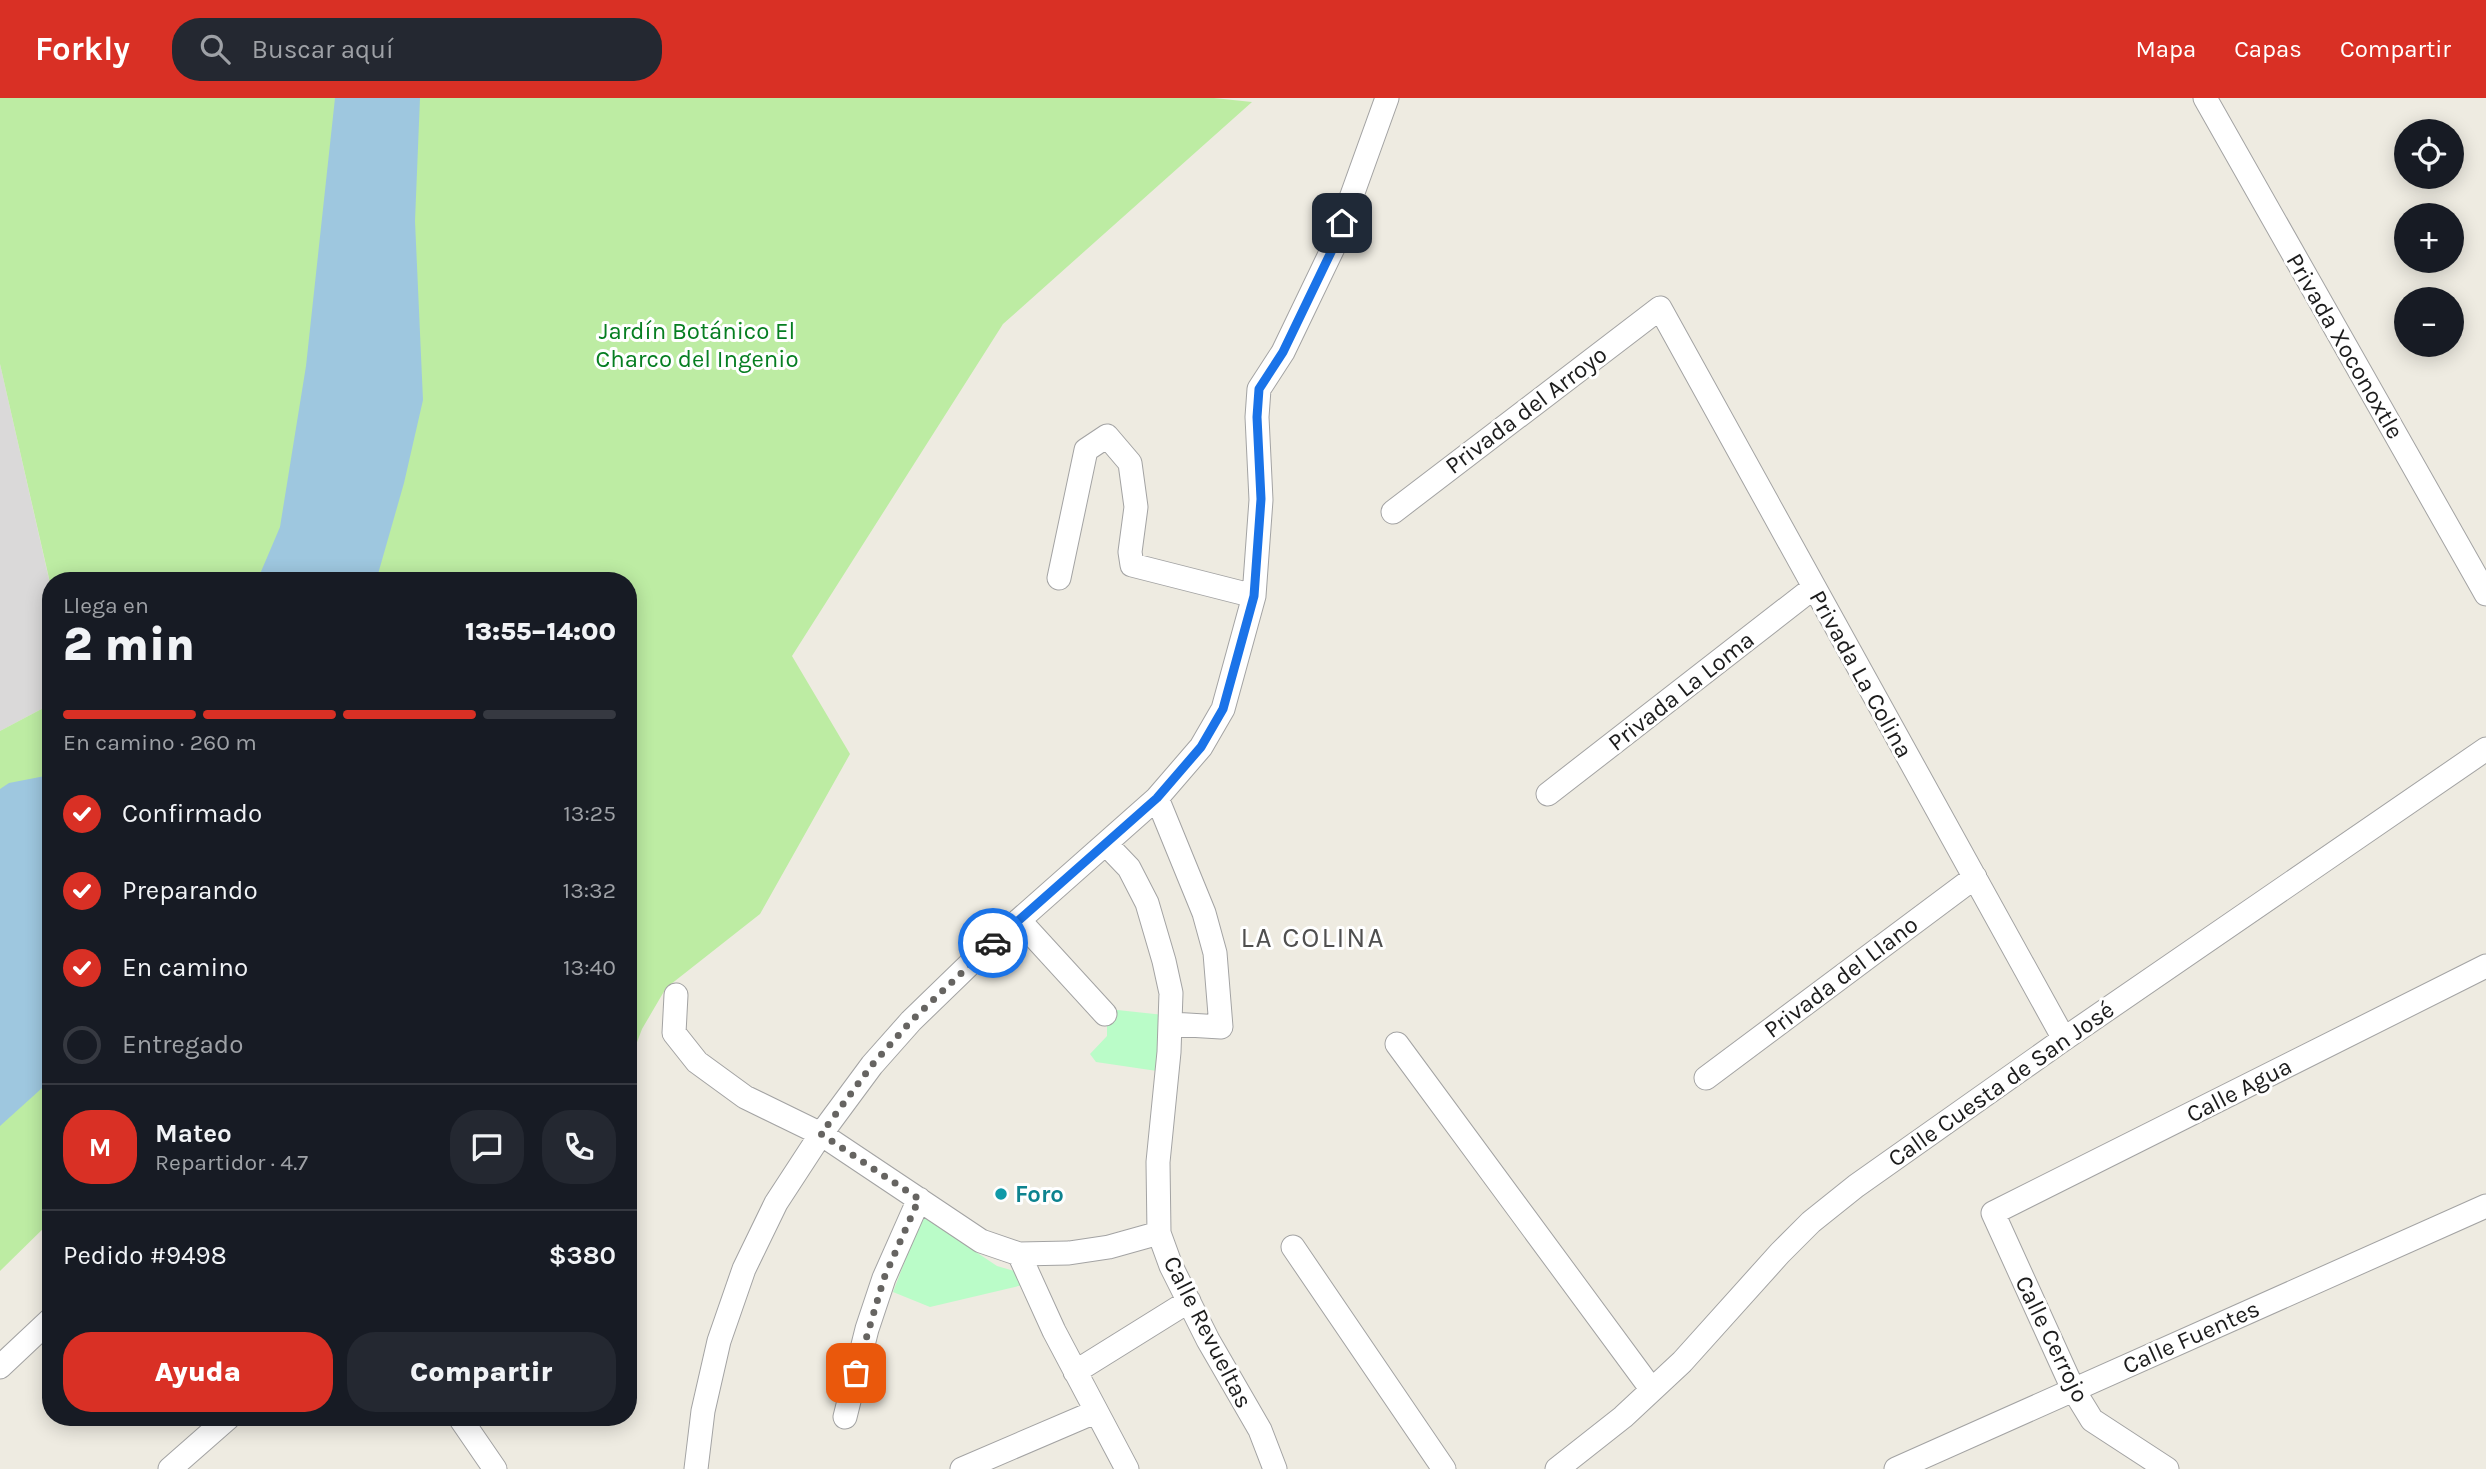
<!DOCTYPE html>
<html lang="es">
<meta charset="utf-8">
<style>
:root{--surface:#171b24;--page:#242831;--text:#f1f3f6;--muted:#9ea1a6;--line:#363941;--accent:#d93025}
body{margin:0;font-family:Karla,sans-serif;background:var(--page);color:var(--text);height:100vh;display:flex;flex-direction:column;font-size:26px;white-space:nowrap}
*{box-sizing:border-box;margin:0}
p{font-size:23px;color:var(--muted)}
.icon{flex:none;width:38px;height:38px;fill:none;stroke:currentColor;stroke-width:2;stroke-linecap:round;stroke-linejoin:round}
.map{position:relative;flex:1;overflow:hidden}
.drawer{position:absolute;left:42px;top:474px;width:595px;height:854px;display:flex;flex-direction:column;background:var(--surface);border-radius:28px;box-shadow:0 4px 18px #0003}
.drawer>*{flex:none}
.controls{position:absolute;left:2394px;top:21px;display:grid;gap:14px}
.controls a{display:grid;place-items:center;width:70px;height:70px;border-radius:50%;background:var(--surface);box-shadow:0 4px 18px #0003;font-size:35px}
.pin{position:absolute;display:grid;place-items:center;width:60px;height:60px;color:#fff;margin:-30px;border-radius:14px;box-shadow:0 4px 10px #0006}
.courier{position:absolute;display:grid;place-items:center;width:70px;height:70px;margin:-35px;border:5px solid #1a73e8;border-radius:50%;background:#fff;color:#222;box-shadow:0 2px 9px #0007}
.head em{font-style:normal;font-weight:800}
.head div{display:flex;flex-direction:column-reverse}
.head{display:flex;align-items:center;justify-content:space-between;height:119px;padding:0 21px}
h1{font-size:46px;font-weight:800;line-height:52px}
.bar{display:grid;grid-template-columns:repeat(4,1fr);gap:10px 7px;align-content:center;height:84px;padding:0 21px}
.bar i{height:9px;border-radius:5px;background:var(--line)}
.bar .active{background:var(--accent)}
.bar p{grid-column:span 4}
.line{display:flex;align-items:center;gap:18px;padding:0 21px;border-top:2px solid var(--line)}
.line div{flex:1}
.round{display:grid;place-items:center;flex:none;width:74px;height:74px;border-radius:28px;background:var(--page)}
ol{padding:0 21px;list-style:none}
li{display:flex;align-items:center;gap:21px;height:77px}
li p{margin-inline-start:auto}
li .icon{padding:7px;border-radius:50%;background:var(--accent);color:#fff;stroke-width:4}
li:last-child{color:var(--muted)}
li i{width:38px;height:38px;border:4px solid var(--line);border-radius:50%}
.button{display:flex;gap:14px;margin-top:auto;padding:14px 21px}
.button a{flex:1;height:80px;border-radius:28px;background:var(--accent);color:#fff;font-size:28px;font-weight:800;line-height:80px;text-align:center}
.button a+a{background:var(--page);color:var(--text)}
header{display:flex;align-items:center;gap:42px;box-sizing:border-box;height:98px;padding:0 35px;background:var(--accent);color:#fff}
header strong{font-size:33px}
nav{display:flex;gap:38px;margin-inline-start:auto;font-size:24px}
.search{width:490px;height:63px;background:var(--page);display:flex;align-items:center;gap:18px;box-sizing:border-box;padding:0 24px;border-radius:28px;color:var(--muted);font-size:26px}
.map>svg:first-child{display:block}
.residential{fill:#dad9d9}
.grass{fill:#bdeca3}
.park{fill:#bafcc8}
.water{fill:#9ec7df}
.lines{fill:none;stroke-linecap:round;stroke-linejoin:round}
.street-casing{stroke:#a3a3a3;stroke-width:25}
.street{stroke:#fff;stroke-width:23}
.done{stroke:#666461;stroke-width:7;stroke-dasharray:0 12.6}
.route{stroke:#1a73e8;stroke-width:9}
.culture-dot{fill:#0f9aa8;stroke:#fff;stroke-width:2.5}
.labels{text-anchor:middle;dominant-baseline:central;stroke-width:6;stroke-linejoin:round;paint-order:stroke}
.park-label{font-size:24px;fill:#067e21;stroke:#fff}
.street-label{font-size:24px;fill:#1c1c1c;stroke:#fff}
.culture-label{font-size:24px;font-weight:bold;fill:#0d838f;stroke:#fff;text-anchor:start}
.quarter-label{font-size:28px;letter-spacing:2px;fill:#4f4f4f;stroke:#fff}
</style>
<header>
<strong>Forkly</strong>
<div class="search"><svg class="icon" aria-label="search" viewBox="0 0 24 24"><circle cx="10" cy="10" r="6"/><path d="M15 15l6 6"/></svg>Buscar aquí</div>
<nav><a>Mapa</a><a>Capas</a><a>Compartir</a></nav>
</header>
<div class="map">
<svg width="2486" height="1371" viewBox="0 0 2486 1371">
<rect width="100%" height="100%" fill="#eeebe1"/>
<path class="residential" d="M0,266l51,224v116l-51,27z"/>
<path class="grass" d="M0,0h1214l38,4 -249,222 -211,332 58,98 -90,160 -94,74 -24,41 -14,37v-485h-577v6l-51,-223z
M51,606v517l-51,50v-540z"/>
<path class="park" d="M1108,911l56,6 -7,56 -61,-9 -6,-8 17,-18v-11l-14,-11z
M922,1118l75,50 24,7 6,11 -97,23 -37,-15z"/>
<path class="water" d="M335,0h85l-5,123 8,179 -19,83 -28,98h-119l23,-54 26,-161z
M45,678h6v304l-51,46v-337l9,-6z"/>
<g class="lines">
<g class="street-casing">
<path id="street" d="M2205,0l281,496
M1393,414l267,-204 404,731
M1059,480l27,-128 21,-14 23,27 6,44 -6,45 2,13 122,31
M1548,696l265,-206
M1157,700l47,115 11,40 6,74 -50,-3
M1106,746l23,24 18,35 17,58 7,32 -2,59 -11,110 1,71 12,33 37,74 52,90 15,39
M1019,822l86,94
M676,897l-2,38 23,29 48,35 76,37 160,107 38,13 50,-1 40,-6 50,-14
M1397,946l255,346
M1706,980l269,-201
M1293,1149l151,222
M1019,1156l35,77 73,138
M0,1269l51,-48
M1075,1274l114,-71
M845,1319l22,-88 17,-51 35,-79
M460,1320l35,51
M170,1371l58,-51
M696,1371l7,-58 16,-70 25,-72 32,-66 45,-69 51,-69 39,-44 63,-61 183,-162 44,-51 22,-38 31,-113 7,-96 -4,-83 2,-28 24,-37 50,-104 54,-150
M962,1371l133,-57
M1557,1371l66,-52 59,-55 98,-109 31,-31 45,-36 208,-147 422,-290
M1896,1371l590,-263
M2167,1371l-75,-49 -19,-31 -80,-176 493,-247"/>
</g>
<use href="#street" class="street"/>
</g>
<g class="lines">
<path class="done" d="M856,1275l28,-95 35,-79 -98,-65 51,-69 39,-44 82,-78"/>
<path class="route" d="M993,845l164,-145 44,-51 22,-38 31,-113 7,-97 -4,-82 2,-28 24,-37 50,-104 9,-25"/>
</g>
<circle class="culture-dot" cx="1001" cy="1096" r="7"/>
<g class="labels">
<g class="park-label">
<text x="697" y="233">Jardín Botánico El<tspan x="697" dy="28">Charco del Ingenio</tspan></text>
</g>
<g class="street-label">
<text transform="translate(2345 248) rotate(60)">Privada Xoconoxtle</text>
<text transform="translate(1526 312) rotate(-37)">Privada del Arroyo</text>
<text transform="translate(1861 576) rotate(61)">Privada La Colina</text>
<text transform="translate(1681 593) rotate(-38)">Privada La Loma</text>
<text transform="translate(1841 879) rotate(-37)">Privada del Llano</text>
<text transform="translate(2001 986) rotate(-35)">Calle Cuesta de San José</text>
<text transform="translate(2239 992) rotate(-27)">Calle Agua</text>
<text transform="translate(1208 1234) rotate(63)">Calle Revueltas</text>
<text transform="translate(2191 1239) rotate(-24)">Calle Fuentes</text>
<text transform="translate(2052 1241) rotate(64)">Calle Cerrojo</text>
</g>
<g class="culture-label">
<text x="1015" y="1096">Foro</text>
</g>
<g class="quarter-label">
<text x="1313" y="839">LA COLINA</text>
</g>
</g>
</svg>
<div class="controls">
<a><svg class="icon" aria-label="locate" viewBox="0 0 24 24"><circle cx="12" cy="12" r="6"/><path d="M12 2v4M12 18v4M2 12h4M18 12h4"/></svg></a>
<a>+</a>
<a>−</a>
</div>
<div class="pin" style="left:856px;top:1275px;background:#ea580c"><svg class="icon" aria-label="bag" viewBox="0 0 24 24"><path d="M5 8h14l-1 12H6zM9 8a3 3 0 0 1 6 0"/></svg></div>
<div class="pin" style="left:1342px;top:125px;background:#1f2937"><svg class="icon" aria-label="home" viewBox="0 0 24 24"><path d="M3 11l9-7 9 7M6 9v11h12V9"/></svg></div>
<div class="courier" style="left:993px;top:845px"><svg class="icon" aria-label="car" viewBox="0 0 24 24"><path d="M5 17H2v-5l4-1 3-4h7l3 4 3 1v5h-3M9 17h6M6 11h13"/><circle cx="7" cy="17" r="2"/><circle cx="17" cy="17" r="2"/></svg></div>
<section class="drawer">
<div class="head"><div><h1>2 min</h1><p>Llega en</p></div><em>13:55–14:00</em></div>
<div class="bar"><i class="active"></i><i class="active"></i><i class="active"></i><i></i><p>En camino · 260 m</p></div>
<ol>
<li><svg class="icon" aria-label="check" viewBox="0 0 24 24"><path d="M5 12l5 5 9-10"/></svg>Confirmado<p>13:25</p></li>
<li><svg class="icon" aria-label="check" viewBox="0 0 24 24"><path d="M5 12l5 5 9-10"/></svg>Preparando<p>13:32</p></li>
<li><svg class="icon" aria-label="check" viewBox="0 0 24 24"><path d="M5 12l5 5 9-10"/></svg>En camino<p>13:40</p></li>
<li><i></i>Entregado</li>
</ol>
<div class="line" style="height:126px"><b class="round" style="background:var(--accent);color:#fff">M</b><div><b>Mateo</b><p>Repartidor · 4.7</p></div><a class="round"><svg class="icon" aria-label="chat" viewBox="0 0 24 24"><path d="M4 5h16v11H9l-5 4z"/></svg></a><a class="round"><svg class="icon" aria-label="phone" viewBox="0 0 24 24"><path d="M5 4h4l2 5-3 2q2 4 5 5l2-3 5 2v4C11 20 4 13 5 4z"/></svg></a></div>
<div class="line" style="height:91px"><div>Pedido #9498</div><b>$380</b></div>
<div class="button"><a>Ayuda</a><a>Compartir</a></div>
</section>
</div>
